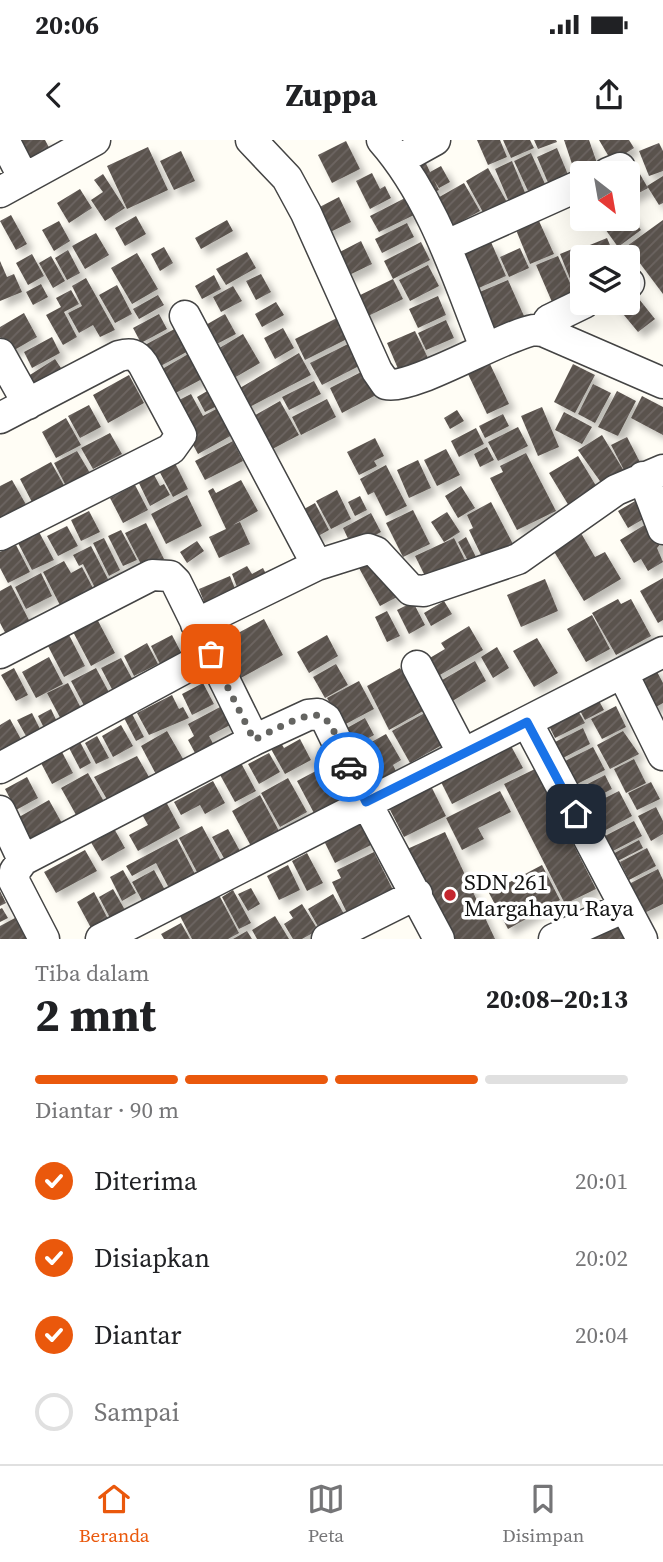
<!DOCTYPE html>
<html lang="id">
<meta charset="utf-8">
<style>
:root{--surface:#fff;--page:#f2f2f2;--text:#202124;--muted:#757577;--line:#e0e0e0;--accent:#ea580c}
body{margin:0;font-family:"Source Serif 4",serif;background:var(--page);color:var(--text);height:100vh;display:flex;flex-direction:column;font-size:26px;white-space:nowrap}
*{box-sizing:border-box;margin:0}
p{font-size:23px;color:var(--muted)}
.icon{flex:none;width:38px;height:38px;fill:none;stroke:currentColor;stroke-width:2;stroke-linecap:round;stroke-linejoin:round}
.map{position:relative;height:799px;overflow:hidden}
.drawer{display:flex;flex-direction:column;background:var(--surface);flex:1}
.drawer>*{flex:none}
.needle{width:46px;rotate:149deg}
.buttons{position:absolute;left:570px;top:21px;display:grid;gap:14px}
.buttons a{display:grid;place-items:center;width:70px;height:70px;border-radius:7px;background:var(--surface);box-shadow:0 7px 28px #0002;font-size:35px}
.pin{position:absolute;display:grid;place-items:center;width:60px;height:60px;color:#fff;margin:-30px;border-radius:14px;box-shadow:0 4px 10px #0006}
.courier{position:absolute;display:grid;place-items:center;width:70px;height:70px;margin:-35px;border:5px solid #1a73e8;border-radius:50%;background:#fff;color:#222;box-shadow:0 2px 9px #0007}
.headline em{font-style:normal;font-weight:700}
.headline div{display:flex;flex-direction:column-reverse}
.headline{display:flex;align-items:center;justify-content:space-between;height:119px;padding:0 35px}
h1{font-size:46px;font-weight:700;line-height:52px}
.bar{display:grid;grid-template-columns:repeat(4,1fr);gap:10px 7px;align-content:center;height:84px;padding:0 35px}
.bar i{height:9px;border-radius:5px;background:var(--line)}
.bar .selected{background:var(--accent)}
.bar p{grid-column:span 4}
ol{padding:0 35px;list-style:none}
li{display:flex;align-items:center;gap:21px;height:77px}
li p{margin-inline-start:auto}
li .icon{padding:7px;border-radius:50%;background:var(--accent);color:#fff;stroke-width:4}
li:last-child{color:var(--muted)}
li i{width:38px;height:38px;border:4px solid var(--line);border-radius:50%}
.status{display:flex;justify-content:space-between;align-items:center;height:49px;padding:0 35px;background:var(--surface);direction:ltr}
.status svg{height:19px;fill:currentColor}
header{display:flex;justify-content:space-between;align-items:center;height:91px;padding:0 35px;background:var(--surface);font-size:32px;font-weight:700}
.tab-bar{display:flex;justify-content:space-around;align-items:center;height:98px;border-top:2px solid var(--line);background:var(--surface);font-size:19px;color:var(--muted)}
.tab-bar a{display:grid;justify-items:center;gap:4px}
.tab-bar .selected{color:var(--accent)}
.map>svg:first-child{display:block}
.building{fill:url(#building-hatch);filter:url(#shadow)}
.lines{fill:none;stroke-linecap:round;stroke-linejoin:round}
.minor-casing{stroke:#444;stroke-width:33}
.minor{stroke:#fff;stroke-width:30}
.done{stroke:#646461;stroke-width:7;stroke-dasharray:0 12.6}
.route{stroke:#1a73e8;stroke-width:9}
.poi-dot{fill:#c4262e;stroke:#fff;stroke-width:2.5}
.labels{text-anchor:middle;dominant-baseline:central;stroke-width:7;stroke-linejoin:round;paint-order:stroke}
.poi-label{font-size:23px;fill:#111;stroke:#fff;text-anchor:start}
</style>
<div class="status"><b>20:06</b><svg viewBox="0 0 49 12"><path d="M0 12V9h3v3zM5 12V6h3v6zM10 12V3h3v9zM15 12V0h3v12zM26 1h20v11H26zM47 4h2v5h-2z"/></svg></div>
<header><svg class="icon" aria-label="back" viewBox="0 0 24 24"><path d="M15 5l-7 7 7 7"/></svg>Zuppa<svg class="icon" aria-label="share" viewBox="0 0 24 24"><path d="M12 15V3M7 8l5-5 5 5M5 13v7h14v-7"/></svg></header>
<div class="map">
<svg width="663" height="799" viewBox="0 0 663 799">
<defs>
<pattern id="building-hatch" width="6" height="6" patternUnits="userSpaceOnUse" patternTransform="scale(1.75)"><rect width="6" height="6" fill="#5a524d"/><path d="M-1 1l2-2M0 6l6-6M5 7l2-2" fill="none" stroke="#6d6662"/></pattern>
<filter id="shadow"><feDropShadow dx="6" dy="6" stdDeviation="3.5" flood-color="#0004"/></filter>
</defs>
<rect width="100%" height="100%" fill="#fffdf5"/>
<path class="building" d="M16,0h29l8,15 -22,12z
M477,0h23l7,17 -19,8z
M503,0h27l4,8 -23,10z
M534,0h22l1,2 -19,7z
M564,0h25l9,26 -23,7z
M599,0h30l5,8 -22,14z
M346,1l14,28 -28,14 -14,-28z
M659,3l4,8v20l-14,5 -10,-25z
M148,7l20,43 -41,19 -20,-43z
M557,8l12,29 -20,8 -12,-28z
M181,11l14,30 -21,9 -14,-29z
M531,13l14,31 -17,7 -14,-30z
M423,17l7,15 11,-6 9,16 -11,6 -5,-8 5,10 -11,5 -16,-32z
M512,21l14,34 -17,7 -14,-33z
M488,28l20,36 -23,12 -19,-35z
M637,29l11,19 -20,11v-26z
M372,33l8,16 5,-3 6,12 -21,11 -14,-28z
M103,34l22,34 -20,13 -14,-21 12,-8 -9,-12z
M663,36v27l-4,2 -12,-19z
M464,43l16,28 -31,17 -15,-28z
M80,49l12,19 -23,15 -12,-20z
M339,57l12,25 -29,14 -12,-24z
M405,58l9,17 -35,17 -9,-16z
M628,72l13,18 -23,17 -20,-28h30z
M11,75l16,29 -11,6 -16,-29z
M136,76l10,18 -21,12 -10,-18z
M227,80l6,11 -32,18 -6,-11z
M663,80v74l-36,-48z
M59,81l11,20 -16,10 -12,-21z
M539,81l15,33 -24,10 -14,-34z
M407,83l7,14 -32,16 -7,-14z
M96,93l13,22 -24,14 -13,-23z
M607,98l8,19h-26l-4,-10z
M361,101l11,23 -27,13 -11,-22z
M421,102l9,18 -37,19 -9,-18z
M491,102l15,34 -34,15 -14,-34z
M582,105l4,12h-3v31l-8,3 -15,-37z
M164,107l9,16 -13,8 -9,-17z
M520,108l9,20 -20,9 -9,-20z
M68,110l12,23 -13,7 -12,-22z
M247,112l9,16 -30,17 -10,-16z
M137,113l21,36 -26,15 -21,-36z
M32,114l12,22 -16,9 -12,-22z
M51,116l14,25 -12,7 -14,-25z
M558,116l16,36 -22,10 -16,-37z
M0,121l7,16 7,-3 8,18 -22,9z
M428,125l11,21 -29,15 -11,-21z
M261,134l10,18 -15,8 -10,-19z
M214,135l7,14 -19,10 -7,-13z
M86,138l29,52 -15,7 -7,-12 -14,8 -11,-20 14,-7 -10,-20z
M393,139l10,20 -41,20 -10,-20z
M508,140l16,36 -33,14 -16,-36z
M41,144l7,13 -15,8 -7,-13z
M117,145l15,29 -17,9 -16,-28z
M233,146l9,15 -21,11 -8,-15z
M631,149l24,30 -17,13 -24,-29h14z
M71,150l8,14 -15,8 13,25 -14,8 -17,-30 15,-8 -5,-9z
M158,155l6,10 -25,14 -6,-10z
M438,156l8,19 -28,13 -9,-19z
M276,162l8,13 -22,12 -7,-13z
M24,173l13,24 -28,16 -9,-16v-10z
M159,174l8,15 -26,14 -8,-15z
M225,174l11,20 -29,15 -10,-19z
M337,178l10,21 -42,21 -10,-21z
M446,180l8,18 -28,12 -8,-17z
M180,186l12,23 -35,19 -12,-23z
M283,188l11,20 -19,11 -11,-21z
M415,191l13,27 -29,13 -12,-28z
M243,194l17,29 -33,19 -16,-29z
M52,197l8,16 -28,15 -8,-16z
M348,204l11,22 -37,19 -12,-22z
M190,213l14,25 -34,18 -13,-24z
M299,213l12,22 -73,38 -10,-18z
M55,219l12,18 -33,21 -12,-18z
M490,224l19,40 -22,10 -19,-40z
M573,224l22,11 -20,38 -21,-11z
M367,229l13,24 -38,20 -12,-25z
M129,235l15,28 -36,20 -15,-28z
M314,241l7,13 -32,16 -7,-13z
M593,244l18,9 -16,30 -17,-9z
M209,250l8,16 -12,6 -8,-15z
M617,251l19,10 -18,35 -20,-9z
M191,254l12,22 17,-9 14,27 -36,20 -27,-50z
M642,256l21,11v28l-32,-17z
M327,259l9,18 -35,18 -9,-18z
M280,261l19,34 -38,20 -18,-33z
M89,265l12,22 -21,11 -12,-22z
M542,267l17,40 -21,9 -17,-40z
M457,270l7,11 -14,8 -6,-11z
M564,272l28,15 -10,17 -27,-14z
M503,274l6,12 -24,12 -6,-12z
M66,278l15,27 -25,13 -14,-26z
M518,287l10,19 -30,15 -10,-19z
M476,288l8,16 -25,13 -8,-16z
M110,293l12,21 -29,15 -12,-21z
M602,295l22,36 -22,13 -24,-34z
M627,297l15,29 -16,8 -15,-29z
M375,298l9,18 -10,5 3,5 -18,9 -12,-23z
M233,301l10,20 -38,19 -10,-19z
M487,307l7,13 -14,7 -6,-13z
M446,309l14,26 -23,11 -13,-26z
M77,311l13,22 -24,13 -12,-23z
M526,313l30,58 -39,19 -27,-52 13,-6 -3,-6z
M578,316l20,33 -29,17 -20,-33z
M418,320l13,28 -22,10 -12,-28z
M174,321l14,28 -15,8 -15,-28z
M51,322l15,27 -32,17 -14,-27z
M386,325l21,41 -21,10 -12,-24 -6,3 -8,-16z
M152,331l8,15 4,-2 6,11 -20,11 -13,-27z
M12,340l16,28 -28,15v-37z
M241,340l17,31 -25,14 7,-3 10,22 -31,14 -10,-21 17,-8 -18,-38 5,-3 3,5z
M135,345l13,25 -25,13 -13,-25z
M461,346l14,22 -17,10 -13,-22z
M337,350l14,29 -20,10 -15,-28z
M187,355l15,31 -36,18 -15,-30z
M360,356l7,14 -12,6 -7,-14z
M642,357l10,17 -24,14 -10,-17z
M491,362l22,42 -30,15 -14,-29 4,-2 -6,-13z
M315,363l14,27 -20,11 -14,-27z
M413,370l17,34 -27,13 -17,-34z
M89,371l11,21 -19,9 -10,-21z
M447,372l13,20 -16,10 -13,-20z
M371,373l10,19 -29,15 -9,-19z
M651,381l12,20 -6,7 6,14 -15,9 -7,-12 -7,4 -14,-23z
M146,383l18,36 -20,11 -19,-37z
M67,386l11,20 -20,10 -11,-20z
M578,388l17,29 10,-5 16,27 -37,22 -34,-56z
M121,390l16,30 -14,6 -15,-30z
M39,392l15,28 -22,10 -14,-27z
M466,397l10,20 -8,4 -10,-19z
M104,398l16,32 -11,6 -16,-33z
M454,398l11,22 -39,18 -11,-22z
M197,401l7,10 -17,12 -7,-11z
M16,405l14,27 -22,11 -8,-15v-16z
M91,406l18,35 -14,7 -12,-24 -4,2 -6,-11z
M354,419l24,2 19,36 -17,9z
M64,421l7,12 11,-6 14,27 -33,17 -20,-39z
M247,426l5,8 11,-6 8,16 -29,16 -10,-26z
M41,433l11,23 -26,13 -11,-22z
M230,436l9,23 -31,13 -9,-23z
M663,438v42l-5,3 -18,-32z
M545,439l13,32 -37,16 -14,-32z
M11,445l20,39 -24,12 -7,-13v-32z
M618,459l3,5 10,-5 20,37 -35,19 -24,-42z
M444,461l8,13 -21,12 -7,-13z
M413,462l12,23 -16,9 -12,-24z
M387,471l13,25 -13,6 -12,-25z
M592,475l18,34 -24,13 -19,-33z
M96,477l19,36 -24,13 -19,-36z
M264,479l19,36 -46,25 -19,-36z
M469,486l14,24 -50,29 -10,-17 22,-13 -4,-6z
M69,495l16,31 -21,11 -16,-31z
M172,495l12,23 -21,12 -12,-24z
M327,495l11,21 -29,17 -12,-21z
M537,498l21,35 -24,14 -21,-36z
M147,503l11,21 -24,12 -10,-20z
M497,507l12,21 -16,10 -12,-21z
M49,517l14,27 -27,14 -14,-26z
M121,518l14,26 -20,11 -14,-27z
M475,521l11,20 -37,22 -12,-20z
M336,524l12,21 -23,13 -12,-21z
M654,526l9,17v20l-14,8 -17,-32z
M14,528l14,27 -12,6 -15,-26z
M96,528l17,32 -25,13 -17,-32z
M400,528l23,43 -34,19 -22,-44z
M359,541l15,28 -32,17 -15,-28z
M68,543l16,31 -20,11 -17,-32z
M203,543l11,21 -22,11 -10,-21z
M172,555l7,14 4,-2 6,11 -40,17 -12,-22z
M597,557l7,13 -19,10 -7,-13z
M222,566l10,18 -23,12 9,17 -18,9 -12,-22 6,-4 -6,-12z
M616,566l10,21 -24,12 -11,-20z
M576,567l9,16 -30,15 -8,-16z
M51,569l8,17 -13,6 -8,-16z
M432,569l17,32 -39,22 -18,-32z
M130,570l14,27 -8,4 -14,-27z
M32,573l11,22 -13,8 -13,-23z
M365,578l9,17 -18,10 -9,-17z
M10,579l13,24 -23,12v-30z
M121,585l12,21 -20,11 -11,-21z
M583,588l7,16 -29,15 -8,-16z
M167,591l19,33 -27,16 -18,-34z
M623,591l16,23 -29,15 -13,-24z
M386,594l15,26 -8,5 5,10 -31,17 -15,-27 19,-10 -5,-10z
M97,596l12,22 -13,6 -11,-21z
M300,599l11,21 -26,14 -14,-25 10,-6 3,5z
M79,600l12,23 -11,6 -12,-23z
M510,604l13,24 -71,36 -12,-24z
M593,607l12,23 -34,17 -12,-23z
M62,612l11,21 -21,11 -11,-21z
M269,613l11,19 -21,12 -11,-20z
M137,616l16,28 -41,24 -18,-31z
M634,619l12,24 -20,10 -12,-24z
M240,621l16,30 -21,11 -16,-29z
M327,625l18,33 -30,17 -18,-34z
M535,629l61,120 -31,15 -61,-120z
M88,633l19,34 -27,15 -19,-34z
M605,635l7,14 -25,13 -7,-14z
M27,637l11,21 -22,12 -11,-21z
M288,638l19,34 -27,15 -19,-34z
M213,641l12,22 -20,11 -5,-9 -19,10 -7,-13z
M651,642l9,17 -23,11 -9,-17z
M431,646l15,30 -42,21 -15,-29z
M500,651l11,21 -33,16 6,11 -22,11 -16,-32z
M619,651l13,25 -30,16 -13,-26z
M260,655l19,36 -28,15 -19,-35z
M164,658l16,30 -42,23 -9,-16 19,-10 -8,-14z
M49,660l14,25 -38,21 -13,-25z
M656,667l7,14v13l-12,7 -13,-25z
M634,681l8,15 -33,17 -8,-15z
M360,683l11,22 -36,18 -11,-22z
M112,685l13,23 -23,13 -13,-22z
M202,686l19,35 -23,13 -19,-36z
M228,689l12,22 -15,9 -13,-23z
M445,692l50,107h-48l-42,-89z
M177,699l19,37 -26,14 -14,-27 -24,13 -6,-10z
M639,700l4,8 -31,16 -3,-8z
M647,708l9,18 -27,14 -9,-18z
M85,710l12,21 -41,22 -12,-21z
M374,712l20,40 -46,23 -16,-33 9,-4 -4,-8z
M307,713l16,30 -16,8 -15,-30z
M288,725l12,25 -21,10 -12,-24z
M542,725l18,35 -52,29 -19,-36z
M658,729l5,11v24l-23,11 -15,-29z
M123,730l13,23 -14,8 -12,-24z
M154,730l12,22 -22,12 -12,-22z
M251,748l9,16 -12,7 -10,-17z
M113,749l12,21 -15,8 -11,-21z
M233,750l18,33 -12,6 -17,-32z
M0,751l6,12 -6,3z
M94,752l14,27 -17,9 -14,-26z
M333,754l12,22 -25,14 -12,-21z
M219,755l20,38 -11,6h-36l-12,-23z
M302,764l16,26 -16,9h-9l-9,-15 9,-6 -4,-6z
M2,768l6,10 -8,4v-13z
M275,776l14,23h-32l-5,-9z
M15,778l11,21h-26v-13z
M181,783l9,16h-26l-3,-5z
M621,783l8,16h-39z
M247,791l5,8h-19z"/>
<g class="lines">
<g class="minor-casing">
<path id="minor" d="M4,0l20,39
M251,0l36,38 19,35 71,158 9,13c26,7 113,-47 148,-54l9,1 120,52
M382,0c51,58 75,137 103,207
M399,20l36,-20
M608,33l12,-5
M0,52l95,-52
M445,106l138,-62
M628,144l1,-1
M185,176l132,249 -121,59
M543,191l6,-11 35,-17
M0,214l28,50
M0,278l119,-62c12,-3 17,-2 24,8l38,71 -10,14 -171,86
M643,337l20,52
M317,425l51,-16 8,3 35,38 13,1 94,-32 98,-69 47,-20
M0,513l152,-78 18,1 6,6 78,158 54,-25 10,-1 8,5 40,83 73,137
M417,526l46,88
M623,534l40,81
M527,582l115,217
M0,628l211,-114
M0,671l23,49 -8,11 -1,10 30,58
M23,720l231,-120
M101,799l562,-287
M327,799l90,-45
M554,799l71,-32"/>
</g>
<use href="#minor" class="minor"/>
</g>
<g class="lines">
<path class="done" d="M211,514l43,86c15,-7 57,-33 70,-22 12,10 18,35 25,49"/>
<path class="route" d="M349,627l17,35 161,-80 49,92"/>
</g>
<circle class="poi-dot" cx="450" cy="755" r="7"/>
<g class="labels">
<g class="poi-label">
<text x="464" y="742">SDN 261<tspan x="464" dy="26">Margahayu Raya</tspan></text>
</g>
</g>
</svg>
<div class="buttons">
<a><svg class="needle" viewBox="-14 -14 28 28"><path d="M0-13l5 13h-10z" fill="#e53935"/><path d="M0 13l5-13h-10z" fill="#757577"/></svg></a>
<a><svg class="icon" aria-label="layers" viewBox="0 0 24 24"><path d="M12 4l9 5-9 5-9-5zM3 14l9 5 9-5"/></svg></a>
</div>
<div class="pin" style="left:211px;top:514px;background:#ea580c"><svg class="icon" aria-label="bag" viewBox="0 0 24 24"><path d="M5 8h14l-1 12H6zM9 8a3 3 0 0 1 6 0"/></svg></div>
<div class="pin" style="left:576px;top:674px;background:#1f2937"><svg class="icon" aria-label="home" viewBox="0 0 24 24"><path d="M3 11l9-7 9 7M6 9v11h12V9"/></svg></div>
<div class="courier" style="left:349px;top:627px"><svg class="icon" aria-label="car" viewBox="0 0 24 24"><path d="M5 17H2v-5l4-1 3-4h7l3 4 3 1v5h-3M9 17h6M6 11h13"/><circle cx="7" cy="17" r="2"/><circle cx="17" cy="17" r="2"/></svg></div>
</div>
<section class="drawer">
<div class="headline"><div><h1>2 mnt</h1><p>Tiba dalam</p></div><em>20:08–20:13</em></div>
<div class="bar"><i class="selected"></i><i class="selected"></i><i class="selected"></i><i></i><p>Diantar · 90 m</p></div>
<ol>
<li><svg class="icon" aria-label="check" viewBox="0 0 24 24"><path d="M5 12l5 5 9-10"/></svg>Diterima<p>20:01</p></li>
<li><svg class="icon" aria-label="check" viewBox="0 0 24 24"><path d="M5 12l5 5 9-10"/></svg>Disiapkan<p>20:02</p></li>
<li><svg class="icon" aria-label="check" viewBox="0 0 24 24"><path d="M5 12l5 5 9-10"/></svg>Diantar<p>20:04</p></li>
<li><i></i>Sampai</li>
</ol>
</section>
<nav class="tab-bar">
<a class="selected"><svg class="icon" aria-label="home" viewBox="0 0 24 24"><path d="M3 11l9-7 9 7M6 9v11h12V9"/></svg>Beranda</a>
<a><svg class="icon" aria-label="map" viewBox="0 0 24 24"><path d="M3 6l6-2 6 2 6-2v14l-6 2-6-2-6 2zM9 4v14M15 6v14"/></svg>Peta</a>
<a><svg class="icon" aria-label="saved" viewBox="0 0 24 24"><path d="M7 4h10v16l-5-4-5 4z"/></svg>Disimpan</a>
</nav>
